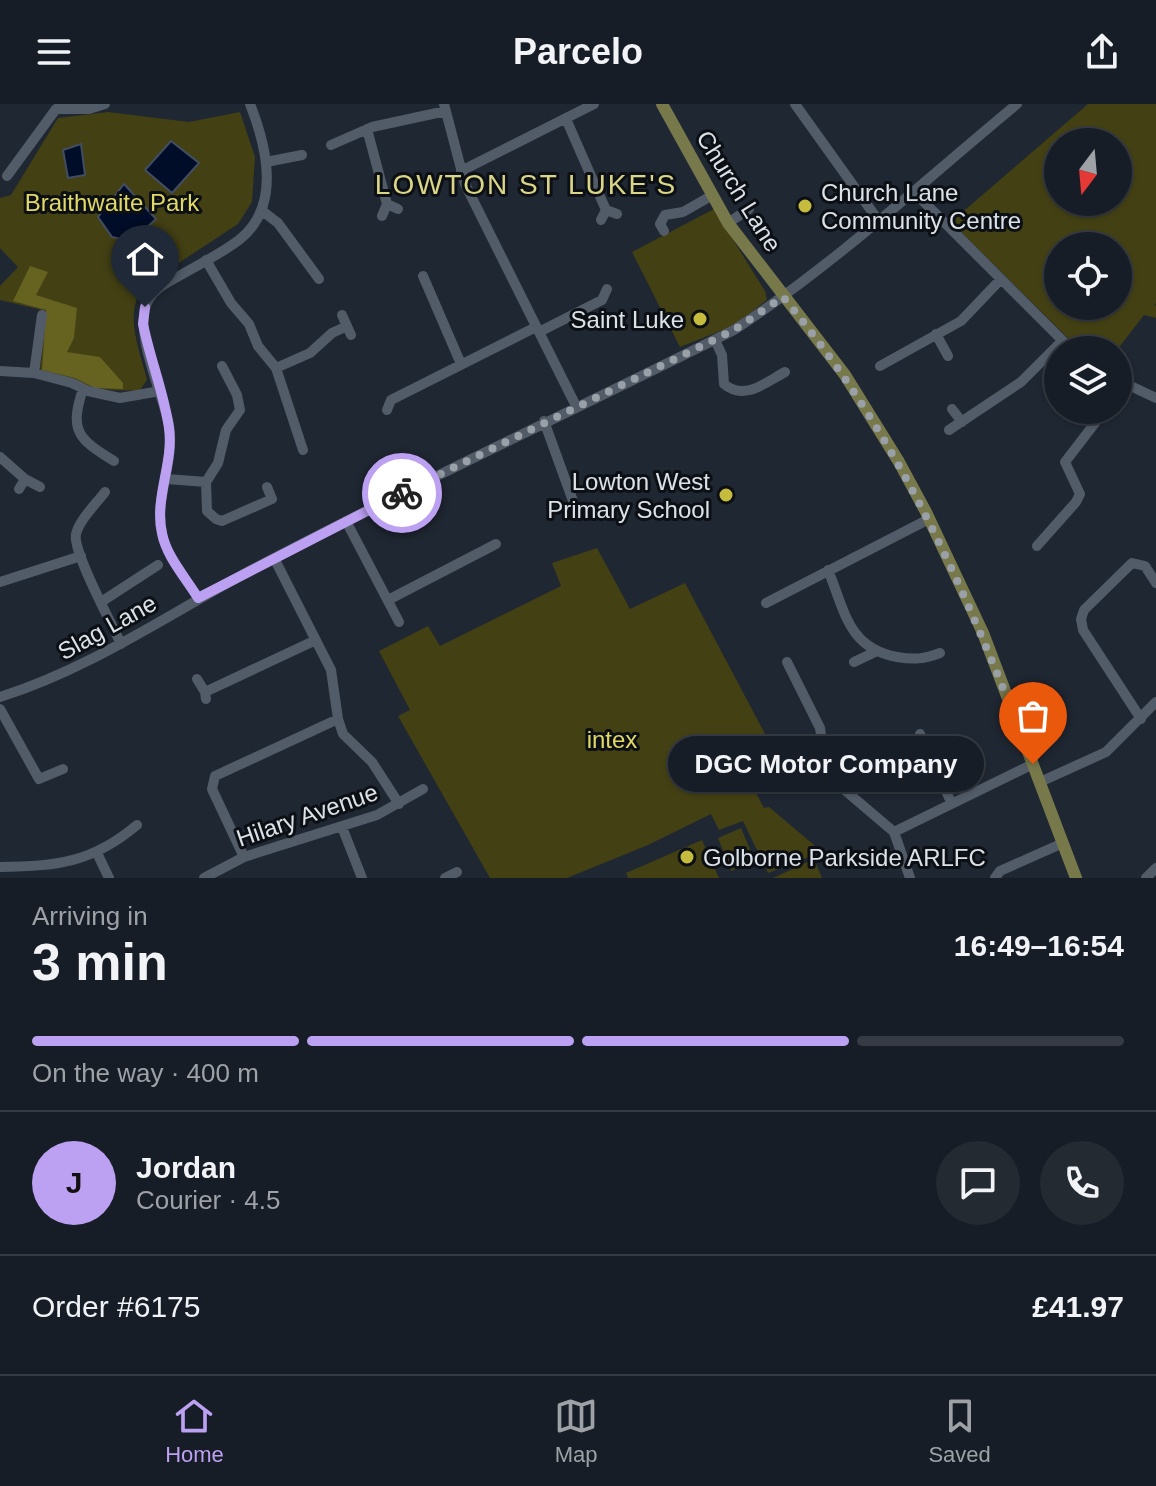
<!DOCTYPE html>
<meta charset="utf-8">
<style>
:root{--surface:#171d26;--page:#242a32;--text:#f1f3f6;--muted:#9ea2a7;--line:#363b43;--accent:#bca0f2}
body{margin:0;font-family:Helvetica,sans-serif;background:var(--page);color:var(--text);height:100vh;display:flex;flex-direction:column;font-size:30px;white-space:nowrap}
*{box-sizing:border-box;margin:0}
p{font-size:26px;color:var(--muted)}
.icon{flex:none;width:44px;height:44px;fill:none;stroke:currentColor;stroke-width:2;stroke-linecap:round;stroke-linejoin:round}
.map{position:relative;height:774px;overflow:hidden}
.drawer{display:flex;flex-direction:column;background:var(--surface);flex:1}
.drawer>*{flex:none}
.needle{width:52px;rotate:196deg}
.tools{position:absolute;left:1044px;top:24px;display:grid;gap:16px}
.tools a{display:grid;place-items:center;width:88px;height:88px;border-radius:50%;background:var(--surface);box-shadow:0 2px 6px #0004,0 0 0 2px var(--line);font-size:40px}
.pin{position:absolute;display:grid;place-items:center;width:68px;height:68px;color:#fff;margin:-82px -34px;border-radius:50% 50% 50% 0;rotate:-45deg;box-shadow:0 0 8px #0007}
.pin .icon{rotate:45deg}
.courier{position:absolute;display:grid;place-items:center;width:80px;height:80px;margin:-40px;border:6px solid #bca0f2;border-radius:50%;background:#fff;color:#222;box-shadow:0 2px 10px #0007}
.bubble{position:absolute;height:56px;border-radius:28px;background:var(--surface);box-shadow:0 2px 6px #0004,0 0 0 2px var(--line);font-size:26px;font-weight:600;line-height:56px;text-align:center}
.headline em{font-style:normal;font-weight:600}
.headline div{display:flex;flex-direction:column-reverse}
.headline{display:flex;align-items:center;justify-content:space-between;height:136px;padding:0 32px}
h1{font-size:52px;font-weight:600;line-height:60px}
.bar{display:grid;grid-template-columns:repeat(4,1fr);gap:12px 8px;align-content:center;height:96px;padding:0 32px}
.bar i{height:10px;border-radius:6px;background:var(--line)}
.bar .on{background:var(--accent)}
.bar p{grid-column:span 4}
.line{display:flex;align-items:center;gap:20px;padding:0 32px;border-top:2px solid var(--line)}
.line div{flex:1}
.round{display:grid;place-items:center;flex:none;width:84px;height:84px;border-radius:42px;background:var(--page)}
header{display:flex;justify-content:space-between;align-items:center;height:104px;padding:0 32px;background:var(--surface);font-size:36px;font-weight:600}
.dock{display:flex;justify-content:space-around;align-items:center;height:112px;border-top:2px solid var(--line);background:var(--surface);font-size:22px;color:var(--muted)}
.dock a{display:grid;justify-items:center;gap:4px}
.dock .on{color:var(--accent)}
.map>svg:first-child{display:block}
.green{fill:#434014;fill-rule:evenodd}
.forest{fill:#666220}
.water{fill:#000d29;stroke:#424d62;stroke-width:2}
.lines{fill:none;stroke-linecap:round;stroke-linejoin:round}
.minor{stroke:#525c68;stroke-width:10}
.major{stroke:#78794b;stroke-width:12}
.done{stroke:#99a0a8;stroke-width:8;stroke-dasharray:0 14.4}
.route{stroke:#bca0f2;stroke-width:10}
.poi-dot{fill:#c5bc3d;stroke:#0c1015;stroke-width:3}
.labels{text-anchor:middle;dominant-baseline:central;stroke-width:6;stroke-linejoin:round;paint-order:stroke}
.street-label{font-size:24px;fill:#dbe1e8;stroke:#0c1015}
.poi-label{font-size:24px;fill:#dbe1e8;stroke:#0c1015;text-anchor:start}
.park-label{font-size:24px;fill:#e0d965;stroke:#0c1015}
.quarter-label{font-size:28px;letter-spacing:2px;fill:#dad687;stroke:#0c1015}
</style>
<header><svg class="icon" aria-label="menu" viewBox="0 0 24 24"><path d="M4 6h16M4 12h16M4 18h16"/></svg>Parcelo<svg class="icon" aria-label="share" viewBox="0 0 24 24"><path d="M12 15V3M7 8l5-5 5 5M5 13v7h14v-7"/></svg></header>
<div class="map">
<svg width="1156" height="774" viewBox="0 0 1156 774">
<rect width="100%" height="100%" fill="#1f2732"/>
<path class="green" d="M1088,0h68v199l-2,3 2,-1v13l-12,-3 -27,35h-37l-129,-128zM1058,38h60v60h-60zM1058,142h60v60h-60z
M108,8l81,10 51,-10 15,45 -3,45 -14,22 -93,61c-23,28 -5,64 2,95l-7,10c-39,3 -64,-7 -100,-19l6,-60 -46,-11v-14l18,-19 -18,-19v-50l11,-3 47,-77z
M714,105l51,82 2,9 -34,26 -53,21 -48,-95z
M597,444l33,61 55,-26 88,166 -17,44 8,15 5,-1 45,38 3,9 -49,19 -25,-52 -24,9 -8,-16 -63,31 -81,33h-77l-92,-162 12,-6 -31,-59 49,-25 12,20 121,-60 -9,-23z
M741,724l14,33 -24,10 -13,-33z
M702,736l17,38h-91l-2,-5z
M814,755l8,19h-49z"/>
<path class="forest" d="M30,162l18,6 -12,23 41,13 -3,30 -7,14 33,5 23,26v6l-28,-1 -20,-10 -33,-8 4,-60 -33,-9z"/>
<path class="water" d="M171,37l28,22 -27,30 -27,-23z
M81,40l4,31 -17,3 -5,-28z
M124,80l32,35 -24,22 -20,-4 -14,-20z"/>
<g class="lines">
<path class="minor" d="M444,0l21,80 111,222
M795,0l83,116
M56,5h33l16,-5
M566,15l40,91
M367,25l20,75
M331,41l41,-18 74,-16
M266,58l36,-7
M461,67l133,-67
M7,72l49,-67
M913,87l159,159
M261,106l17,13 41,56
M382,112l5,-12 11,5
M601,116l5,-10 11,4
M728,119l21,-14
M664,127l-4,-7 5,-9 18,-3 28,-16
M206,156l25,43 18,21 9,22 18,22 27,82
M423,172l38,88
M342,211l9,20
M539,228l63,-32 5,-11
M936,230l12,22
M715,236l7,15 2,29c20,17 41,-1 61,-12
M880,262l81,-45 40,-42
M276,264l34,-15 22,-20 15,-7
M0,267l34,2 38,10 16,8 32,7 40,-7
M34,269l8,-58
M1118,276l38,18
M83,285c-14,42 -5,50 31,72
M952,305l10,13
M387,306l4,-10 145,-73
M544,317l29,80
M949,326l72,-48 41,-41
M0,353l25,22
M167,375l39,3 12,-19 8,-33 14,-20 -3,-15 -15,-29
M206,378l1,29 9,8 6,2 50,-22 -5,-12
M19,385l6,-10 15,8
M105,388c-9,12 -25,27 -29,42 -4,17 36,90 45,110
M346,417l53,101
M1037,442l39,-44 4,-8 -15,-32 30,-39 6,-13
M274,454l57,112 7,49 5,15 29,28 27,42
M828,466c17,41 20,78 69,87 17,3 27,2 43,-4
M0,478l81,-26
M198,494c-12,-19 -31,-41 -36,-64 -8,-36 13,-71 7,-109 -6,-31 -37,-95 -21,-124 8,-15 25,-21 38,-29 18,-10 37,-20 53,-32 42,-33 28,-93 11,-136
M388,496l108,-56
M101,498l57,-37
M766,499l163,-84
M787,558l33,66 7,47 67,57 16,46
M854,558l21,-10
M197,575l8,13 1,7
M205,588l111,-52
M0,593c92,-29 170,-84 255,-129 158,-83 320,-158 479,-238 101,-66 191,-150 283,-226
M0,605l39,70 24,-10
M1141,615l-58,-89 -2,-11 3,-9 48,-47 13,3 11,17
M920,630l31,68
M1040,678l66,-30 50,-50
M342,723l20,51
M894,728l139,-68
M97,749l12,25
M244,753l-32,-68 3,-13 123,-57
M0,763c57,-1 92,-4 137,-42
M204,774l40,-21 133,-42 46,-26
M445,774l12,-6
M995,774l5,-7 63,-28
M1146,774l10,-10"/>
<path class="major" d="M662,0l66,119 117,152 54,87 27,50 57,121 93,245"/>
</g>
<g class="lines">
<path class="done" d="M402,389l332,-163 49,-33c119,142 184,297 250,467"/>
<path class="route" d="M145,203l-2,17c7,35 21,69 26,104 5,35 -15,70 -7,105 4,23 24,45 36,65l204,-105"/>
</g>
<g class="poi-dot">
<circle cx="805" cy="102" r="8"/>
<circle cx="700" cy="215" r="8"/>
<circle cx="726" cy="391" r="8"/>
<circle cx="687" cy="753" r="8"/>
</g>
<g class="labels">
<g class="street-label">
<text transform="translate(739 87) rotate(58)">Church Lane</text>
<text transform="translate(107 523) rotate(-29)">Slag Lane</text>
<text transform="translate(307 711) rotate(-19)">Hilary Avenue</text>
</g>
<g class="poi-label">
<text x="821" y="88">Church Lane<tspan x="821" dy="28">Community Centre</tspan></text>
<text x="684" y="215" text-anchor="end">Saint Luke</text>
<text x="710" y="377" text-anchor="end">Lowton West<tspan x="710" dy="28">Primary School</tspan></text>
<text x="703" y="753">Golborne Parkside ARLFC</text>
</g>
<g class="park-label">
<text x="112" y="98">Braithwaite Park</text>
<text x="612" y="635">intex</text>
</g>
<g class="quarter-label">
<text x="526" y="80">LOWTON ST LUKE'S</text>
</g>
</g>
</svg>
<div class="tools">
<a><svg class="needle" viewBox="-14 -14 28 28"><path d="M0-13l5 13h-10z" fill="#e53935"/><path d="M0 13l5-13h-10z" fill="#9ea2a7"/></svg></a>
<a><svg class="icon" aria-label="locate" viewBox="0 0 24 24"><circle cx="12" cy="12" r="6"/><path d="M12 2v4M12 18v4M2 12h4M18 12h4"/></svg></a>
<a><svg class="icon" aria-label="layers" viewBox="0 0 24 24"><path d="M12 4l9 5-9 5-9-5zM3 14l9 5 9-5"/></svg></a>
</div>
<div class="pin" style="left:1033px;top:660px;background:#ea580c"><svg class="icon" aria-label="bag" viewBox="0 0 24 24"><path d="M5 8h14l-1 12H6zM9 8a3 3 0 0 1 6 0"/></svg></div>
<div class="pin" style="left:145px;top:203px;background:#1f2937"><svg class="icon" aria-label="home" viewBox="0 0 24 24"><path d="M3 11l9-7 9 7M6 9v11h12V9"/></svg></div>
<div class="courier" style="left:402px;top:389px"><svg class="icon" aria-label="bike" viewBox="0 0 24 24"><circle cx="6" cy="16" r="4"/><circle cx="18" cy="16" r="4"/><path d="M6 16l4-8h5l3 8M10 8l3 8H6M13 5h3"/></svg></div>
<div class="bubble" style="left:668px;top:632px;width:316px">DGC Motor Company</div>
</div>
<section class="drawer">
<div class="headline"><div><h1>3 min</h1><p>Arriving in</p></div><em>16:49–16:54</em></div>
<div class="bar"><i class="on"></i><i class="on"></i><i class="on"></i><i></i><p>On the way · 400 m</p></div>
<div class="line" style="height:144px"><b class="round" style="background:var(--accent);color:#111">J</b><div><b>Jordan</b><p>Courier · 4.5</p></div><a class="round"><svg class="icon" aria-label="chat" viewBox="0 0 24 24"><path d="M4 5h16v11H9l-5 4z"/></svg></a><a class="round"><svg class="icon" aria-label="phone" viewBox="0 0 24 24"><path d="M5 4h4l2 5-3 2q2 4 5 5l2-3 5 2v4C11 20 4 13 5 4z"/></svg></a></div>
<div class="line" style="height:104px"><div>Order #6175</div><b>£41.97</b></div>
</section>
<nav class="dock">
<a class="on"><svg class="icon" aria-label="home" viewBox="0 0 24 24"><path d="M3 11l9-7 9 7M6 9v11h12V9"/></svg>Home</a>
<a><svg class="icon" aria-label="map" viewBox="0 0 24 24"><path d="M3 6l6-2 6 2 6-2v14l-6 2-6-2-6 2zM9 4v14M15 6v14"/></svg>Map</a>
<a><svg class="icon" aria-label="saved" viewBox="0 0 24 24"><path d="M7 4h10v16l-5-4-5 4z"/></svg>Saved</a>
</nav>
